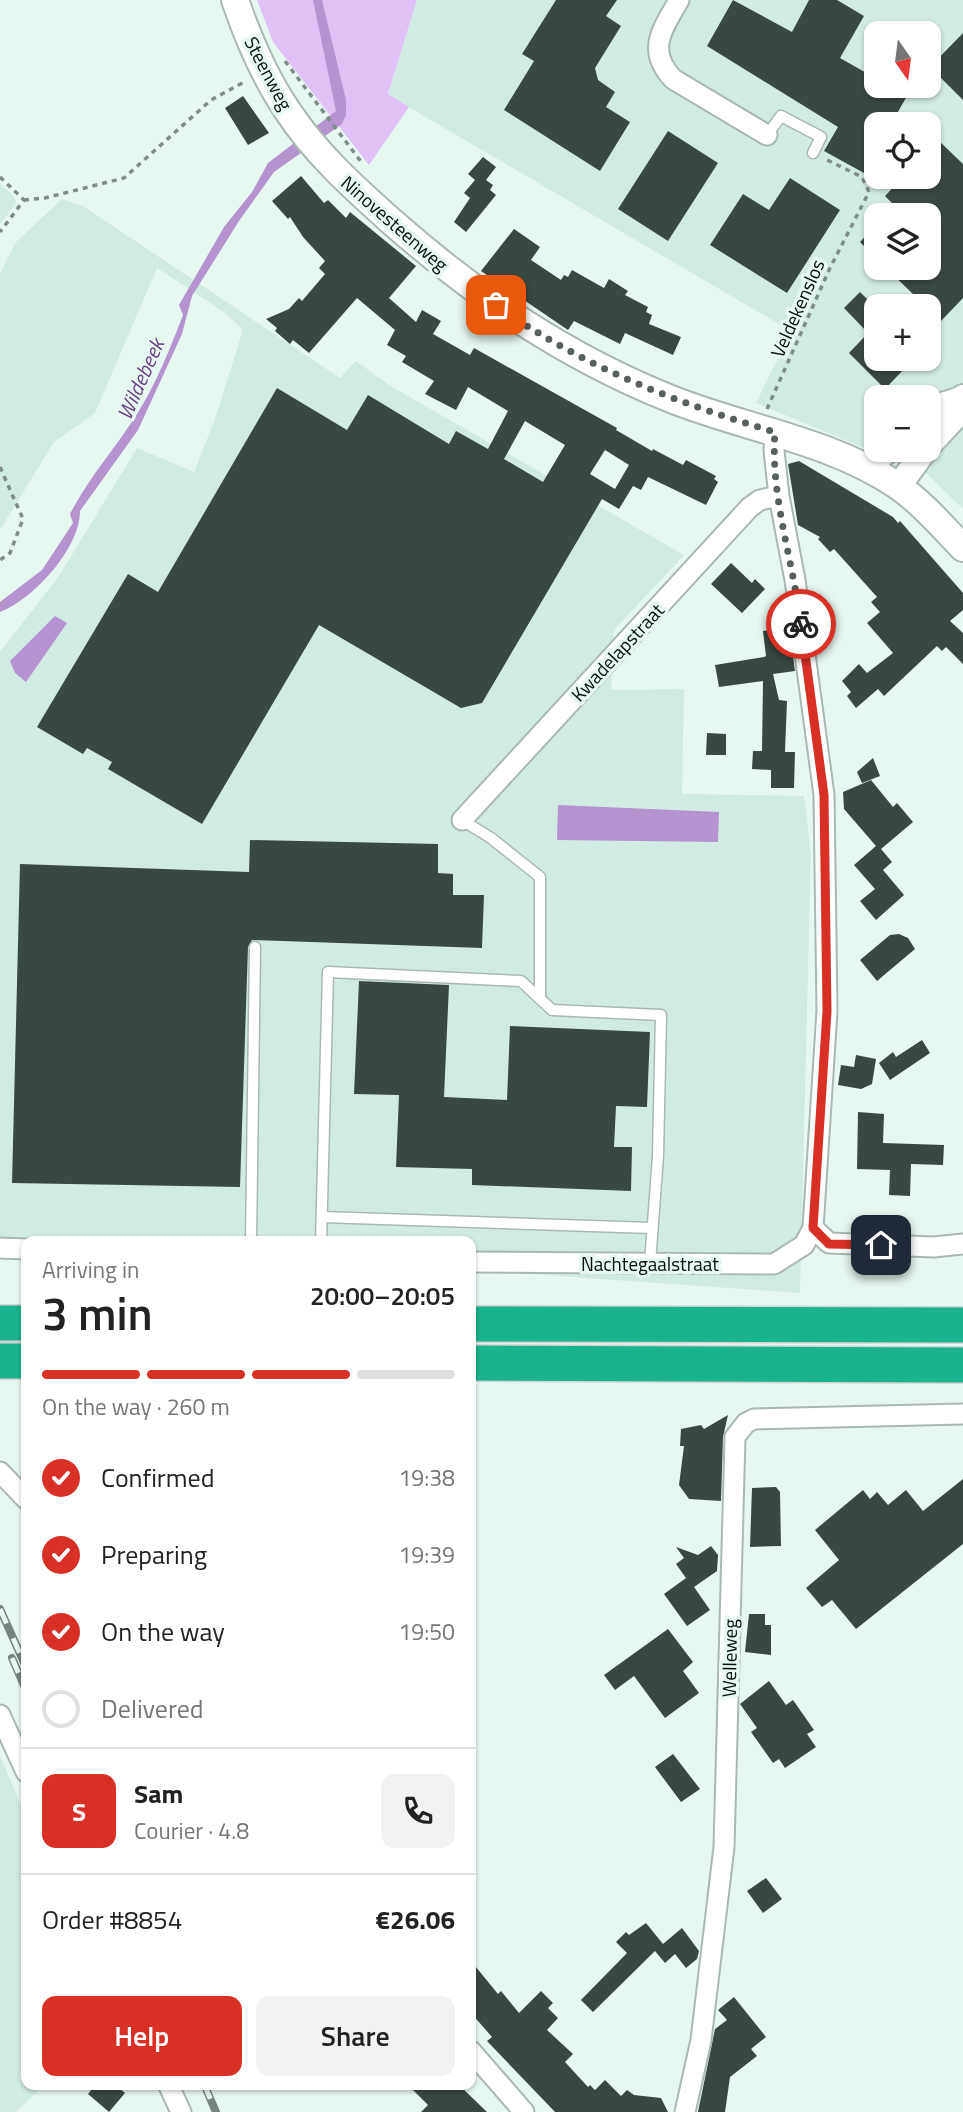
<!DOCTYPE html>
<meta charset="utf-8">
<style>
:root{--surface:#fff;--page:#f2f2f2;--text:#222;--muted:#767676;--line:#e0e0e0;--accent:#d93025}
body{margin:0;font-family:"Titillium Web",sans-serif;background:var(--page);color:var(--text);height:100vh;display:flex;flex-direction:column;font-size:26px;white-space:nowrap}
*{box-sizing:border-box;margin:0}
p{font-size:23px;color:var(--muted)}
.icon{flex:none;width:38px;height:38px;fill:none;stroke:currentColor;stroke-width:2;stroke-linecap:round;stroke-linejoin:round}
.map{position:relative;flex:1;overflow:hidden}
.details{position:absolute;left:21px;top:1236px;width:455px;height:854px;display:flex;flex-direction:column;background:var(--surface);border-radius:14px;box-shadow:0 2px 5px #0004}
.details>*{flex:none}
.needle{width:46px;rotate:166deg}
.fabs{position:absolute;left:864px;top:21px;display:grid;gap:14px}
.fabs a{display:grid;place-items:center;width:77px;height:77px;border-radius:14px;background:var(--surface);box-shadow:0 2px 5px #0004;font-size:35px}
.pin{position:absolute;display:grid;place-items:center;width:60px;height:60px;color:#fff;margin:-30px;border-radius:14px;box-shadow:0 4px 10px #0006}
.courier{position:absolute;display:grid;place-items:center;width:70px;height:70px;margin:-35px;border:5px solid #d93025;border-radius:50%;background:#fff;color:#222;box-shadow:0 2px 9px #0007}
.overview em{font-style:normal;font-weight:600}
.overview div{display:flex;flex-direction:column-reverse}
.overview{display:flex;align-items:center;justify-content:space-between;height:119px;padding:0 21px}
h1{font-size:46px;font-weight:600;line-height:52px}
.bar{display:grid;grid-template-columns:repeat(4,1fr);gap:10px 7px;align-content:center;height:84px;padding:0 21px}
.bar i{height:9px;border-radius:5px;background:var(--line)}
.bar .active{background:var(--accent)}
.bar p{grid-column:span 4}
.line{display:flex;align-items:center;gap:18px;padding:0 21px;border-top:2px solid var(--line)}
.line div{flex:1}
.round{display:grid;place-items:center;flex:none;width:74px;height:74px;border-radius:14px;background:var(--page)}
ol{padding:0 21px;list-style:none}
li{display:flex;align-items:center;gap:21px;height:77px}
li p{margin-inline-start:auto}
li .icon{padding:7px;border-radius:50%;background:var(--accent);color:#fff;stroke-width:4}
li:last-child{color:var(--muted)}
li i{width:38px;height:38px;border:4px solid var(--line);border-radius:50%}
.primary-button{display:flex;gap:14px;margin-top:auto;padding:14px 21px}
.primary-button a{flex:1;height:80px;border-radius:14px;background:var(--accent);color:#fff;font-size:28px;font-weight:600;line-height:80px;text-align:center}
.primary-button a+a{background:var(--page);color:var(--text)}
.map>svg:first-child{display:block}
.built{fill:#d2ebe2;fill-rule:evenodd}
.green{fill:#dfc1f6}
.water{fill:#b593ce}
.building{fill:#3a4842;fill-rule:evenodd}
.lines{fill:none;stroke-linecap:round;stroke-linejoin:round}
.service-casing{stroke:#a9b9b2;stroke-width:13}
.minor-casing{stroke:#a9b9b2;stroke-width:23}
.tertiary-casing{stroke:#a9b9b2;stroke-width:28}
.secondary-casing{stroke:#a9b9b2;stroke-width:30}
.motorway-casing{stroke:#d3d4d3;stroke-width:38}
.path{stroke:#808c87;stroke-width:3.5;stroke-dasharray:5 5;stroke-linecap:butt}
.service{stroke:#fff;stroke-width:10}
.minor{stroke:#fff;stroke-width:19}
.tertiary{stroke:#fff;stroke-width:24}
.secondary{stroke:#fff;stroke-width:26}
.motorway{stroke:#1ab38d;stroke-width:35}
.rail-casing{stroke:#77837e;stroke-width:8}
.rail{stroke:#e7f8f1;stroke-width:5;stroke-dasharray:16;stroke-linecap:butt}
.done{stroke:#56605c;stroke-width:7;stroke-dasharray:0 12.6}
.route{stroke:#d93025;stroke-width:9}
.labels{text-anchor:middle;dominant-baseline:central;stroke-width:7;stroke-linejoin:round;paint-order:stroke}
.street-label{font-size:19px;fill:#080e0c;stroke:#e7f8f1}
.water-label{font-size:21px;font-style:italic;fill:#6a3f87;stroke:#e7f8f1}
</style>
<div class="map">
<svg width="963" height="2112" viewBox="0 0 963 2112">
<rect width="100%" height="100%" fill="#e7f8f1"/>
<path class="built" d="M417,0h546v509l-36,-35 -171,-71 35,-72 -403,-236zM877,33h52v53h-52zM877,124h52v53h-52zM877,215h52v53h-52zM877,306h52v53h-52zM877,397h52v53h-52z
M0,184l15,13 1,6 -16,22z
M62,199l21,7 257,172 16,-17 33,24 295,170 -70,75 -3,60 73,-1 -2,105 122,2 7,57 -11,440 -329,-23v-29h-419l-52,-4v-585l59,-76 78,-128 57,24 21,-53 28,-89 -18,-17 -68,-45 -62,145 -41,29 -54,88v-257l15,-30z
M0,1756l26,60v268h19l-29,28h-16z"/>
<path class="green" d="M257,0h160l-29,94 21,13 -40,58 -96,-123z"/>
<path class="water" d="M313,0h9l24,100v15l-4,9 -68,48 -35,49 -47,75 -10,38 -44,96 -58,81c0,37 -46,88 -80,101v-10l42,-32 31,-47 -3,-9c19,-37 45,-65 67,-100 19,-30 33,-65 46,-99l-4,-10 45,-78 28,-35 16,-29 68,-52z
M55,616l12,7 -41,59 -11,-9 -5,-12z
M558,805l161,7 -1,30 -161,-2z"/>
<path class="building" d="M556,0h61l-11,16 15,10 -26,42 3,12 17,12 -9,15 24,15 -30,49 -96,-61 30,-49 -12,-7z
M733,0l59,32 17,-32h28l27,16 -24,42 37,21v7h12l18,10 -16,28h-14v26l-13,23 -40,-22 14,-24 -131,-81z
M963,33v67l-33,-33z
M243,96l26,37 -21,12 -23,-37z
M668,131l50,32 -50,78 -50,-32z
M938,140l25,24v134l-22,23 -55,-53h43v-53h-44l10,-9 -10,-10 18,-19h26v-27z
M483,157l13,10 -10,13 7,5 -3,5 6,5 -30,37 -12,-10 16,-24 -6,-5 11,-13 -7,-6z
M301,176l23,27 4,-3 18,18 4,-6 66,54 -27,32 27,24 6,-12 19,11 -8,13 37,21 4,-7 143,80 -1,2 36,21 1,-2 30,16 3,-5 30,16 -2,3 4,3 -12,23 -58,-28 -7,13 -8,-4 -14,23 -17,-10 -120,204 -21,5 -142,-83 -117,199 -94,-55 4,-7 -25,-14 -4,6 -46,-27 91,-153 30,18 119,-204 70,42 21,-35 81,49 7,-13 32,18 20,-38 -40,-24 -12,23 -31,-16 9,-13 -32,-19 4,-6 -19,-11 8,-15 -38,-32 -48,55 -16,-13 -3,4 -15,-13 2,-3 -11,-9 23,-10 10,-11 3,3 23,-27 -6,-6 6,-7 -22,-24 -13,-20 -2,2 -16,-18zM525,421l40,24 -22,37 -39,-23zM605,450l24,15 -14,24 -25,-15z
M790,178l50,32 -53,83 -77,-48 33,-51 26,16z
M877,224v35l-17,-17z
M514,229l26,18 -9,13 30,20 3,-5 4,2 4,-7 32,18 5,-9 19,12 -3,4 23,12 -2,5 6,3 -3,9 32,13 -8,18 -48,-22 -5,11 -46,-23 -6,9 -87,-59z
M860,292l17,17v50h19l9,9 -20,21 -36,-36 19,-20 -24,-25z
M799,461l94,56 5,6 2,-2 63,72v17l-13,11 13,12v31l-17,-17 -4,4 -5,-5 -53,50 -6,-7 -22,19 -9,-12 4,-4 -9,-11 17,-17 8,9 26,-20 -26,-30 13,-11 -9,-10 6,-5 -43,-48 -4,3 -12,-13 2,-2 -22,-12 -10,-61z
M731,563l21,20 3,-4 10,10 -23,24 -31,-29z
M789,627l6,44 -22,3 6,26 8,1 -2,51h10l-1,36h-23v-18l-19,-1 1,-18h9l1,-70 -44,6 -4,-22 49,-8 2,-1 -3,-25z
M707,733l19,1v21h-20z
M873,758l7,18 -18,7 -5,-11z
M871,780l22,27 4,-4 16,19 -32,27 11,13 -9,8 21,25 -28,25 -16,-19 15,-12 -21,-24 22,-19 -32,-37 -1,-17z
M250,840l188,4v29l15,1v21h31l-2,53 -230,-8 -4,7 -8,240 -228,-4 8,-319 229,8z
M899,934l9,4 7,11 -38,32 -17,-21 30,-25z
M359,981l90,4 -5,112 63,3 3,-74 140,6 -3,75 -31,-1 -2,41h18l-1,44 -159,-6v-16l-76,-2 3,-72 -45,-1z
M922,1040l8,13 -40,27 -11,-17 14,-11 3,5z
M856,1055l20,4 -4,25 -11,5 -23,-4 3,-20 13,2z
M858,1112l26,2 -1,29 61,2 -1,20 -32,-1 -1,32 -21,-1 1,-25 -33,-1z
M728,1415l-5,22 -2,64 -32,-2 -10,-14 5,-39h-4l1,-17 20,-4 3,4z
M963,1479v65l-107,85 -24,-29 -10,7 -16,-19 33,-28 -24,-30 48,-40 7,9 7,-7 11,13 18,-15 17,21z
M776,1487l4,5 1,54 -31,1 2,-59z
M711,1546l7,9 -1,16 -23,16 16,23 -23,16 -23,-32 22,-16 -10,-14 8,-6 -8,-11 22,8z
M749,1614h16v11h6v30l-26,-3z
M668,1629l25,33 -10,9 16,22 -34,25 -31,-42 -19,14 -11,-15z
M769,1681l17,24 7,-5 21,30 -7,4 9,13 -31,21 -6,-9 -6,4 -22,-31 6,-4 -17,-24z
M673,1754l27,35 -19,13 -26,-35z
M766,1878l16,21 -19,14 -16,-22z
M646,1923l17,21 19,-16 17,23 -2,8 -11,9 -11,-14 -10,9 -10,-12 -62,61 -12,-12 46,-47 -11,-11 10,-10 3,3z
M471,1961l27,33 3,-3 18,22 22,-22 12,12 -5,5 10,10 -11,12 26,24 -8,8 23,25 2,-2 5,5 10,-10 16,16 6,-6 7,5 27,3 7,14h-113l-68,-71 5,-4 -21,-24z
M734,1997l32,40 -15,12 6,7 -27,21 -5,35h-27l17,-83 12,-9 -9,-10z
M96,2084h18l11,9 -16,19 -21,-18z
M407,2084h51l29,28h-66l7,-7z"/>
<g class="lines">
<g class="service-casing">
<path id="service" d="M767,135l14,-19 40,21 -8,16
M462,820l29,18 49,39v121
M322,1217l330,11
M251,1241l4,-294
M321,1241l7,-269 193,9 31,29 109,5 -3,141 -8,107"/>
</g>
<g class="minor-casing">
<path id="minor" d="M679,0c-17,30 -33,50 -6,79l94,56
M462,820l288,-313 10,-7 19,-4
M813,1228l16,15 105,4 29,-3
M0,1248l26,1
M471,1262l303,2 30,-19 9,-17 14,-217 -3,-216 -29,-215 -16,-84 -5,-45 1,-19
M0,1472l26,27
M0,1715l26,57
M471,2051l53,61
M168,2084l13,28
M685,2112l16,-72 23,-193 11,-410 11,-14 8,-4 209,-5"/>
</g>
<g class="tertiary-casing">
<path id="tertiary" d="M929,414l10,-8 22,-7
M929,445l26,-28 8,-20
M866,468l22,-18
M898,487l27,-37"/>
</g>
<g class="secondary-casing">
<path id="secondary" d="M235,0c13,38 29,76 52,110 28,43 66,77 104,111 85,75 175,136 280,178 75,30 159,41 227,87 24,17 45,41 65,62"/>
</g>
<g class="motorway-casing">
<path id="motorway" d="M0,1323h26
M471,1324l492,1
M0,1361h26
M471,1363l492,2"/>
</g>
<path class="path" d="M285,61l77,102
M0,177l24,23 -24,32
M24,200l21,-2 79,-20 87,-78 35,-19
M767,409l63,-141 39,-76 -7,-15 -39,-19
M0,467l23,52 -13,34 -10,7"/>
<use href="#service" class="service"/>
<use href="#minor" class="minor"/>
<use href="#tertiary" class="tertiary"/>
<use href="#secondary" class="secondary"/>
<use href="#motorway" class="motorway"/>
<g class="rail-casing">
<path id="rail" d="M0,1609l26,58
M12,1658l14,32
M204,2084l12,28"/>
</g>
<use href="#rail" class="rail"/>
</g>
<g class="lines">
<path class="done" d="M496,305c85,61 180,98 279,127 -5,63 18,129 26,192"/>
<path class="route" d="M801,624l23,171 3,216 -14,217 16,16 52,1"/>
</g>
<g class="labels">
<g class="street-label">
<text transform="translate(269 73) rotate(62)">Steenweg</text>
<text transform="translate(395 223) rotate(41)">Ninovesteenweg</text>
<text transform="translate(797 308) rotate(-66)">Veldekenslos</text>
<text transform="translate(617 652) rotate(-47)">Kwadelapstraat</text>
<text x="650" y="1263">Nachtegaalstraat</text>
<text transform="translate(729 1658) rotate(-89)">Welleweg</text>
</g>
<g class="water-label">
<text transform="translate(140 379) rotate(-66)">Wildebeek</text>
</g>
</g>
</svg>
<div class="fabs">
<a><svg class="needle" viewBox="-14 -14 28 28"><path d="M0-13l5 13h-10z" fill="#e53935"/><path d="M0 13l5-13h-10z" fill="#767676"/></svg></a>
<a><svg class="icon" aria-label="locate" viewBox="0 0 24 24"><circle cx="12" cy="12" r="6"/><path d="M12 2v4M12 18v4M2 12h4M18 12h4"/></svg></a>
<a><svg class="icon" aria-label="layers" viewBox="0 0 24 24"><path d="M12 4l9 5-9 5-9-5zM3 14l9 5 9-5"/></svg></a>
<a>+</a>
<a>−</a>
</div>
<div class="pin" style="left:496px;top:305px;background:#ea580c"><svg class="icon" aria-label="bag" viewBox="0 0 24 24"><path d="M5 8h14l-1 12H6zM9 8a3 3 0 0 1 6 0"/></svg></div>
<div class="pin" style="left:881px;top:1245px;background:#1f2937"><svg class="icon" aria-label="home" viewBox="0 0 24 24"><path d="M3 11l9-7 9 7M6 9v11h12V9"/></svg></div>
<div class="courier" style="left:801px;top:624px"><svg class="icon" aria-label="bike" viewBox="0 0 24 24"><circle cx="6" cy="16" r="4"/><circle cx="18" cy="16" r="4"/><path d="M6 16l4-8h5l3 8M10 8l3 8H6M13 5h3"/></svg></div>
<section class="details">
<div class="overview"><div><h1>3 min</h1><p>Arriving in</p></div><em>20:00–20:05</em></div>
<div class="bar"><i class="active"></i><i class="active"></i><i class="active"></i><i></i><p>On the way · 260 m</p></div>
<ol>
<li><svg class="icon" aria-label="check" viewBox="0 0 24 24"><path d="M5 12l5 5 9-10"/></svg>Confirmed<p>19:38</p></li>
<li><svg class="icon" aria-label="check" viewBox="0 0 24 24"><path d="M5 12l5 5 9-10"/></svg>Preparing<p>19:39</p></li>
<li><svg class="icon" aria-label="check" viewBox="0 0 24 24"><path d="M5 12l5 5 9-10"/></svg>On the way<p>19:50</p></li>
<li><i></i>Delivered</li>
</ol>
<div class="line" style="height:126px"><b class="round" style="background:var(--accent);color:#fff">S</b><div><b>Sam</b><p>Courier · 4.8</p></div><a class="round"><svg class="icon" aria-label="phone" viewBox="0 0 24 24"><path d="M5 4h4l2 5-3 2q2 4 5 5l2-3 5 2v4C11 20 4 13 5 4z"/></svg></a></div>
<div class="line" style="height:91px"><div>Order #8854</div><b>€26.06</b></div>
<div class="primary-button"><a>Help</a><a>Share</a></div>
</section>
</div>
